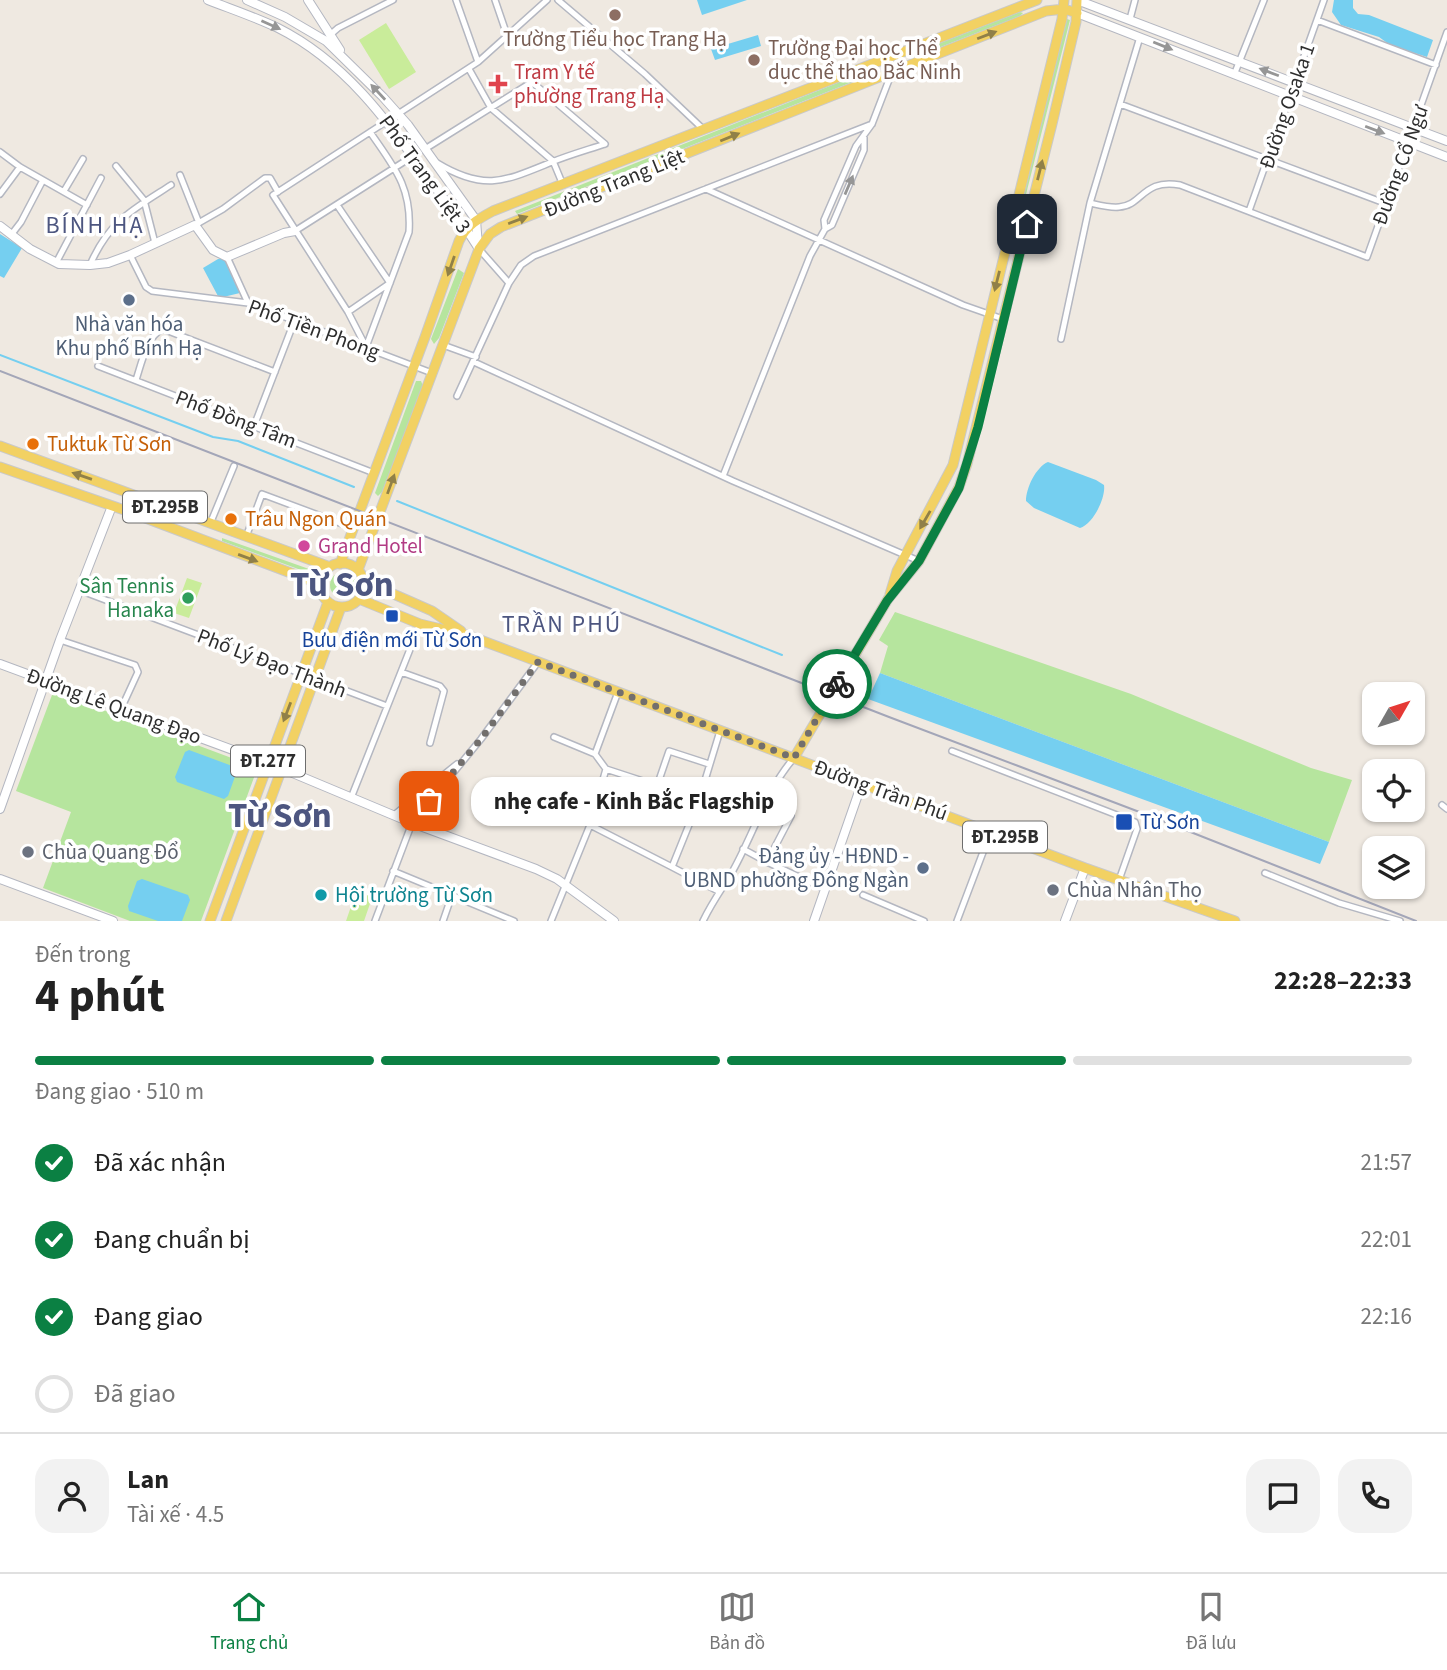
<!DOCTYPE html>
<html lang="vi">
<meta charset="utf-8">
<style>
:root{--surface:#fff;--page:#f2f2f2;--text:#222;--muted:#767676;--line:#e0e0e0;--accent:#0b8043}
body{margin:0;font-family:"Source Sans 3",sans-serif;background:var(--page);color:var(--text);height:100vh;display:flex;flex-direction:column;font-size:26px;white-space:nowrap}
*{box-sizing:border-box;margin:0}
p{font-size:23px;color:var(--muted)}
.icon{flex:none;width:38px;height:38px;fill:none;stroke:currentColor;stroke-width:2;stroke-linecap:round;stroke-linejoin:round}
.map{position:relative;height:921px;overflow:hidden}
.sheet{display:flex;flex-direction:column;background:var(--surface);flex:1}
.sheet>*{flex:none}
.needle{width:46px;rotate:51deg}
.controls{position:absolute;left:1362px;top:682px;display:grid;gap:14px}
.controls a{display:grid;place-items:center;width:63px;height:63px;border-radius:14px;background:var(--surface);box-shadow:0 2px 5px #0004;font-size:35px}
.pin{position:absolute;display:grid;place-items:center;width:60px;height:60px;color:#fff;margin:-30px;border-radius:14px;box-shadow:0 4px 10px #0006}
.courier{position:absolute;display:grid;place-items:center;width:70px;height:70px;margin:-35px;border:5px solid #0b8043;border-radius:50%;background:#fff;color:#222;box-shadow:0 2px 9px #0007}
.bubble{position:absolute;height:49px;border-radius:21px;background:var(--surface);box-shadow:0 2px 5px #0004;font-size:23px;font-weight:700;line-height:49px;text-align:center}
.overview em{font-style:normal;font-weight:700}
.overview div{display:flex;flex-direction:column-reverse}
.overview{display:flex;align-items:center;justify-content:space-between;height:119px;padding:0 35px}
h1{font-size:46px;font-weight:700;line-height:52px}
.bar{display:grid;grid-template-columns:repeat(4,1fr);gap:10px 7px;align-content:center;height:84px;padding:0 35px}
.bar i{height:9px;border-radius:5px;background:var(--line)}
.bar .active{background:var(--accent)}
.bar p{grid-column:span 4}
.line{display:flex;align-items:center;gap:18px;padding:0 35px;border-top:2px solid var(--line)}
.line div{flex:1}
.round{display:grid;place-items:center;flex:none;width:74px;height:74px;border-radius:21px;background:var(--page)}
ol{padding:0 35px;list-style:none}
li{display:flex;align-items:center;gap:21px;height:77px}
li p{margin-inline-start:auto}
li .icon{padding:7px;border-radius:50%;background:var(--accent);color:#fff;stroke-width:4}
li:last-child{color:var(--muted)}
li i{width:38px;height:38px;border:4px solid var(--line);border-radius:50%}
.menu{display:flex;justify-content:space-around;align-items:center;height:98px;border-top:2px solid var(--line);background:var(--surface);font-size:19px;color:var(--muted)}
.menu a{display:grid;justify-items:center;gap:4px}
.menu .active{color:var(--accent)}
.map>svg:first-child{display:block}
.green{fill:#b6e59e}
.pitch{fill:#c9ec9a}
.water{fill:#75cff0}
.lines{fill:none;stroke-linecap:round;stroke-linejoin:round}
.stream{stroke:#75cff0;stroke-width:2}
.street-casing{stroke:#b4b7c1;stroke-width:8}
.secondary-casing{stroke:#b4b7c1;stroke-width:10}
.primary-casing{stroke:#c9c9c9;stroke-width:11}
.street{stroke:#fff;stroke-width:5}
.secondary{stroke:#fff;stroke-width:8}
.primary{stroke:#f2d163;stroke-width:9}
.rail{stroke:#a3a6b8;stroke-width:2}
.oneway{fill:#969696}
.oneway2{fill:#908048}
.done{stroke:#726f6d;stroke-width:7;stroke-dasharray:0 12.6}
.route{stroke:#0b8043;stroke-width:9}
.education-dot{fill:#8d6e63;stroke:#fff;stroke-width:2.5}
.health-dot{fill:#e0444e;stroke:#fff;stroke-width:2.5}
.service-dot{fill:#5c6f8a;stroke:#fff;stroke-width:2.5}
.food-dot{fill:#e8710a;stroke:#fff;stroke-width:2.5}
.hotel-dot{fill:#d1479c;stroke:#fff;stroke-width:2.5}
.leisure-dot{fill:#2e9e5b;stroke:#fff;stroke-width:2.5}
.transit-dot{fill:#1a4fb4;stroke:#fff;stroke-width:2.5}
.worship-dot{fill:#6b7280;stroke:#fff;stroke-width:2.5}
.culture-dot{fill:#0f9aa8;stroke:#fff;stroke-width:2.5}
.labels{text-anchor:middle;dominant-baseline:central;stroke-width:7;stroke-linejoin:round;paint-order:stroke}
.shield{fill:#fff;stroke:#6d6d6d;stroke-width:2}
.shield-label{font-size:19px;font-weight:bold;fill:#2e2e2e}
.education-label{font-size:21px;fill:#785e54;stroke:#fff}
.health-label{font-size:21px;fill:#be3a42;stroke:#fff;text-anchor:start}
.street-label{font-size:21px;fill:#2e2e2e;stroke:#fff}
.service-label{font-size:21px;fill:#4e5e75;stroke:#fff}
.food-label{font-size:21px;fill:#c56008;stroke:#fff;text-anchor:start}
.hotel-label{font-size:21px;fill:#b23c85;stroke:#fff;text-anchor:start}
.leisure-label{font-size:21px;fill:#27864d;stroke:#fff;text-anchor:end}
.transit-label{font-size:21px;fill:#164399;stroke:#fff}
.worship-label{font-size:21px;fill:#5b616d;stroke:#fff;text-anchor:start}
.culture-label{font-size:21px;fill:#0d838f;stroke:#fff;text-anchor:start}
.quarter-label{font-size:24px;letter-spacing:2px;fill:#4d5680;stroke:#fff}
.town-label{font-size:35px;font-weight:bold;fill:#4d5680;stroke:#fff}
</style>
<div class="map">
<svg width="1447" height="921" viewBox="0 0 1447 921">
<rect width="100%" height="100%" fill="#efe9e1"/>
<path class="green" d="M1020,12l3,1 -3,3 -105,41h-5l2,-3z
M1067,19l3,1 -55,218 -1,-4z
M875,68l2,3 -12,6 -348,137 -2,-3z
M458,269l6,4 -25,65 -5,6 -3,-5z
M416,381h5l2,5 -41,106 -4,4 -3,-3z
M222,538l87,31 2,3 -2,1 -87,-32z
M330 585a13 13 0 1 1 26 0a13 13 0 1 1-26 0Z
M895,612l236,82 180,74 41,12 -23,62 -449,-169 8,-27 -9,-6z
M58,693l195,73 3,6 -55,149h-71l-87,-33 28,-76 -55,-21 36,-96z"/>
<path class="pitch" d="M386,23l30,49 -27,17 -30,-49z
M187,578l15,5 -13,35 -15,-5z
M357,889l16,6 -9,26h-18z"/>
<path class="water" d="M697,0h50l-45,15z
M1334,0h19v8l5,6 11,1 64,25 -6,17 -37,-12 -11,-8 -38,-12 -9,-13z
M758,35l3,11 -46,14 -4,-11z
M0,234l22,14 -18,30 -4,-2z
M218,259h5l5,4 12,30 -21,5 -16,-30z
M1048,462l48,18 8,5c2,13 -11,39 -24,43l-46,-20 -8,-7c0,-13 10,-34 22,-39z
M880,673l449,169 -9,22 -452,-165z
M189,750l46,17 2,4 -9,25 -4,3 -47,-17 -2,-5 10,-25z
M142,879l46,16 2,5 -8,21h-24l-29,-10 -1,-5 9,-25z"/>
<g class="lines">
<path class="stream" d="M0,355l213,82 25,4 116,46
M397,501l385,154"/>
<g class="street-casing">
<path id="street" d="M456,0l22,62
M495,0l12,35
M558,0l87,74 58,55
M1130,19l5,-19
M1317,20l119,45
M330,35l8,-7 55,-28
M469,69l22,39 62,53 10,24
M1234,75l30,-75
M1120,104l267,100
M425,149l107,-67 73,62
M0,152l20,15 67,38
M437,163c48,29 68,18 115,-1 17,-7 35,-12 53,-18
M116,166l28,34 11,43
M180,175l19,48
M706,189l257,116 40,14
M64,191l19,-32
M0,194l20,-27
M1090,203c9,2 20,5 29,4 23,-1 24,-29 61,-22l187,72 80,-225
M337,205l53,78 -42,29
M1249,211l75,-211
M195,225l28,-16 42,-31h5l8,14
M825,229l-1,-9 32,-74 16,-22 20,-52 -2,-16
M295,231l118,-75
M11,235l10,-13 22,-42
M479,249l30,34
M130,255l16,32 6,4 96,12 184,70
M227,257l21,46
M56,263l45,-85
M90,265c19,-44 42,-55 81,-80
M1061,339l29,-136 50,-166
M443,345l33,12
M366,347l-18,-35 -75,-117 205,-133 69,-62
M366,347l43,-115c3,-45 -15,-65 -39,-100
M474,362l259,119 186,80
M98,366l276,107
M136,380c5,-15 11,-45 27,-51l112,43
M457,396l52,-113 12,-18 13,-9 338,-132
M254,426l40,-104
M723,476l87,-220 15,-27 7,-4 32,-75v-13
M210,524l24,-58
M246,537l16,-43 91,34
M79,590l308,116
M60,640l75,25 3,7 -17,37
M401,672l39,14 4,5 -14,52
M554,737l41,17 11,15
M952,751l183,71 2,7 -18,51
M595,754l23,-62
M606,769l153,50
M657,786l12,-35 40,13
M351,798l69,-174
M1442,805l5,4
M394,815l63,-51
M590,825l16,-56
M743,849l24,13 24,-46 -24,-12
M767,862l58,27
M672,867l46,24
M393,871l121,50
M1265,873l74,30 61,18
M863,895l61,26
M375,921l37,-98 69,-84 57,-77
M443,921l9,-26
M551,921l39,-96 82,42 27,-67 21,-69
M703,921c8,-17 18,-31 28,-47 21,-36 36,-86 63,-116
M957,921l34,-90"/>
</g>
<g class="secondary-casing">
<path id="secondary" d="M208,0c23,9 47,17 70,28 66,33 109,92 151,151 17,23 35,45 50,70
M247,0l38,17 41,24 57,56 25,28 68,95 2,26
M308,0l32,50
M1077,0l370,141
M1077,13l370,144
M0,226l30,23 29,15 31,1 18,-2 22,-8 65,-30 18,25 14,7 57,-24 11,-2
M0,664l268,99
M283,769l129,54 124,46 21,10 57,42
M0,809l60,-169 52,-134
M0,879l113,42
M814,921l48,-138
M1065,921l20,-53"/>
</g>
<g class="primary-casing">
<path id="primary" d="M0,446l330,121
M0,467l127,44 193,73
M320 585a22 22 0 1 1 44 0a22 22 0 1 1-44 0Z
M340,564l85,-227 34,-96c8,-16 19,-22 34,-30l544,-211
M358,570l121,-321 11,-15 11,-7 545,-216 18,-2 13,4
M364,581l68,30 29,20
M890,594l7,-23 56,-106 109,-446 2,-19
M359,599l61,25 47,11 618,233 150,53
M794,758l94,-159 31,-38 40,-74 8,-23 85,-340 24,-102 1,-22
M210,921l118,-319
M226,921l115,-314"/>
</g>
<use href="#street" class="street"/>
<use href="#secondary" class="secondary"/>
<use href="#primary" class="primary"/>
<path class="rail" d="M0,371l889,346 261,99 266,105"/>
</g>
<defs><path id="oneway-solid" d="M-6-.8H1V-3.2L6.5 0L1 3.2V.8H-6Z" transform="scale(1.75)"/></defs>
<g class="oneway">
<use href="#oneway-solid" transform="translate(271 25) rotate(24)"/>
<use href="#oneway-solid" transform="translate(1163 46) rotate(22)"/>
<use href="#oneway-solid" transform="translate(1269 72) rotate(-159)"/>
<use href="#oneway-solid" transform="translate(378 92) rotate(-133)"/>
<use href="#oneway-solid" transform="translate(1375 130) rotate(21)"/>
<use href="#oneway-solid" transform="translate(849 185) rotate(-67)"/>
</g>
<g class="oneway2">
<use href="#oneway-solid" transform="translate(987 35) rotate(-21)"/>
<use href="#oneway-solid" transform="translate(730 137) rotate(-22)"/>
<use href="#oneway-solid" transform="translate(1040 170) rotate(-76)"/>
<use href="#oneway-solid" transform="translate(518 220) rotate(-21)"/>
<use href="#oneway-solid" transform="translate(451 266) rotate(109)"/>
<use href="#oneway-solid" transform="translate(997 281) rotate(104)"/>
<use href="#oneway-solid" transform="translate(82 476) rotate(-161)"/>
<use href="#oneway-solid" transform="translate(391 484) rotate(-70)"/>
<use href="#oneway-solid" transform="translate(925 520) rotate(120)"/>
<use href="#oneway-solid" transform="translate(248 558) rotate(20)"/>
<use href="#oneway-solid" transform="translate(287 712) rotate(111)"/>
</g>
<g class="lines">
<path class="done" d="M429,801l52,-62 57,-77 256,96 43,-74"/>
<path class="route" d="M837,684l50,-83 32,-40 40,-73 19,-61 49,-203"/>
</g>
<g class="education-dot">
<circle cx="615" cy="15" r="7"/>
<circle cx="754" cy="60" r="7"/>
</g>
<path class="health-dot" d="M494.5 73.5h7v7h7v7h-7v7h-7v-7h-7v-7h7z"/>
<g class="service-dot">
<circle cx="129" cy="300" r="7"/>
<circle cx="923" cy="868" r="7"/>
</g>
<g class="food-dot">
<circle cx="33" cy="444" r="7"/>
<circle cx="231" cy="519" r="7"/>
</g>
<circle class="hotel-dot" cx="304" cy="546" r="7"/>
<circle class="leisure-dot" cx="188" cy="598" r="7"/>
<g class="transit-dot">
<rect x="385" y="609" width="14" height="14" rx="3.5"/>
<rect x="1115" y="813" width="18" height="18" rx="3.5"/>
</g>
<g class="worship-dot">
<circle cx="28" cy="852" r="7"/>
<circle cx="1053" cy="890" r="7"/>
</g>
<circle class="culture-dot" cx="321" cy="895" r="7"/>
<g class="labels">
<g class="shield">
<rect x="123" y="491.5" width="84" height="31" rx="5"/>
<rect x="231" y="745.5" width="74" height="31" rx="5"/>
<rect x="963" y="821.5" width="84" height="31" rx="5"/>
</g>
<g class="shield-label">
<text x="165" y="507">ĐT.295B</text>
<text x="268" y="761">ĐT.277</text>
<text x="1005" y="837">ĐT.295B</text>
</g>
<g class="education-label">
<text x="615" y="39">Trường Tiểu học Trang Hạ</text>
<text x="768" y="48" text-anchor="start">Trường Đại học Thể<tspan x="768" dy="24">dục thể thao Bắc Ninh</tspan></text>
</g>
<g class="health-label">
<text x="514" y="72">Trạm Y tế<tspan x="514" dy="24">phường Trang Hạ</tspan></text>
</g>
<g class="street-label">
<text transform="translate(1287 106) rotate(-71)">Đường Osaka 1</text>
<text transform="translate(1400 165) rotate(-70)">Đường Cổ Ngư</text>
<text transform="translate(425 174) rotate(54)">Phố Trang Liệt 3</text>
<text transform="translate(614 183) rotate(-22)">Đường Trang Liệt</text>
<text transform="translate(314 329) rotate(20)">Phố Tiền Phong</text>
<text transform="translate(236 419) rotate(21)">Phố Đồng Tâm</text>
<text transform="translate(272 663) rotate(21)">Phố Lý Đạo Thành</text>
<text transform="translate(114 706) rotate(20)">Đường Lê Quang Đạo</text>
<text transform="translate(881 790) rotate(20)">Đường Trần Phú</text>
</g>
<g class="service-label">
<text x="129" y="324">Nhà văn hóa<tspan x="129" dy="24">Khu phố Bính Hạ</tspan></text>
<text x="909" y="856" text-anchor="end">Đảng ủy - HĐND -<tspan x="909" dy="24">UBND phường Đông Ngàn</tspan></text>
</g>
<g class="food-label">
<text x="47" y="444">Tuktuk Từ Sơn</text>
<text x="245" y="519">Trâu Ngon Quán</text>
</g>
<g class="hotel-label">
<text x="318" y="546">Grand Hotel</text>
</g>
<g class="leisure-label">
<text x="174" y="586">Sân Tennis<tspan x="174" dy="24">Hanaka</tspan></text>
</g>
<g class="transit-label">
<text x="392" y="640">Bưu điện mới Từ Sơn</text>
<text x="1140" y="822" text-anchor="start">Từ Sơn</text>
</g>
<g class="worship-label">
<text x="42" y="852">Chùa Quang Đổ</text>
<text x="1067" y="890">Chùa Nhân Thọ</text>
</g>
<g class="culture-label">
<text x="335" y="895">Hội trường Từ Sơn</text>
</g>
<g class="quarter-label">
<text x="95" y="225">BÍNH HẠ</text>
<text x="562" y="624">TRẦN PHÚ</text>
</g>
<g class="town-label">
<text x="342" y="585">Từ Sơn</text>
<text x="280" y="816">Từ Sơn</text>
</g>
</g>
</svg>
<div class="controls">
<a><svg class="needle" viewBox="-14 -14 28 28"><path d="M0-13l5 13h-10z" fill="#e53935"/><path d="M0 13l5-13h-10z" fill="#767676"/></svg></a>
<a><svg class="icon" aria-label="locate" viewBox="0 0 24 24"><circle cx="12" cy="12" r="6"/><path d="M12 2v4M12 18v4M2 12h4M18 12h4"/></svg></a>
<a><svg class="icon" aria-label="layers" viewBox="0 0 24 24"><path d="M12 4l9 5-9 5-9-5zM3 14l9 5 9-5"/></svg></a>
</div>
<div class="pin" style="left:429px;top:801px;background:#ea580c"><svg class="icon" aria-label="bag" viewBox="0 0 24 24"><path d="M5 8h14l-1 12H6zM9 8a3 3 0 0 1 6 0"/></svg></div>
<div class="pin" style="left:1027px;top:224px;background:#1f2937"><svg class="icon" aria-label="home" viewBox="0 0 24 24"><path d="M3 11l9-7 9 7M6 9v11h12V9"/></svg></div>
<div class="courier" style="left:837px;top:684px"><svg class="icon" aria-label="bike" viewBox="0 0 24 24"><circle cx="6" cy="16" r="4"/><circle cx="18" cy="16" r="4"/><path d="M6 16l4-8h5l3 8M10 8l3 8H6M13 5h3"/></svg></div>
<div class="bubble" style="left:471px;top:777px;width:326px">nhẹ cafe - Kinh Bắc Flagship</div>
</div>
<section class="sheet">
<div class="overview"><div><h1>4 phút</h1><p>Đến trong</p></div><em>22:28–22:33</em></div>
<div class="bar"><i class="active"></i><i class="active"></i><i class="active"></i><i></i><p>Đang giao · 510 m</p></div>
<ol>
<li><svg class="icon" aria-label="check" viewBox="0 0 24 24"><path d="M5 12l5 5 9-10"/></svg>Đã xác nhận<p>21:57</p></li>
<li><svg class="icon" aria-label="check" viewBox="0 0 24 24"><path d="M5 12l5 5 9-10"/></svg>Đang chuẩn bị<p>22:01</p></li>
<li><svg class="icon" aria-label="check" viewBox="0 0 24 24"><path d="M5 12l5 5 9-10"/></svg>Đang giao<p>22:16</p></li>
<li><i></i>Đã giao</li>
</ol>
<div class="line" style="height:126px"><a class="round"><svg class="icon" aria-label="person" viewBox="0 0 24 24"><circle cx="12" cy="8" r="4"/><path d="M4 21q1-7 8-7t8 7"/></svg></a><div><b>Lan</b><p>Tài xế · 4.5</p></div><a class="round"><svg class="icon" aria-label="chat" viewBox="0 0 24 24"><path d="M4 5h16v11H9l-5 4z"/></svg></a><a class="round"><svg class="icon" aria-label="phone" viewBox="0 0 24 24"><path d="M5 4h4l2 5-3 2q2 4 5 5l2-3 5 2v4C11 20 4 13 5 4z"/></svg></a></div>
</section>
<nav class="menu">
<a class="active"><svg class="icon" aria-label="home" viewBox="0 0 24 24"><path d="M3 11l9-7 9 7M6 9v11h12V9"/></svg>Trang chủ</a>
<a><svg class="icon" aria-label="map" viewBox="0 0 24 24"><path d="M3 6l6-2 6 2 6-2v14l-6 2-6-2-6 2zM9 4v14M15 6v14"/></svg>Bản đồ</a>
<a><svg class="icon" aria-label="saved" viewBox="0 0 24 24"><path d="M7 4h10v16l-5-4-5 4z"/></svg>Đã lưu</a>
</nav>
